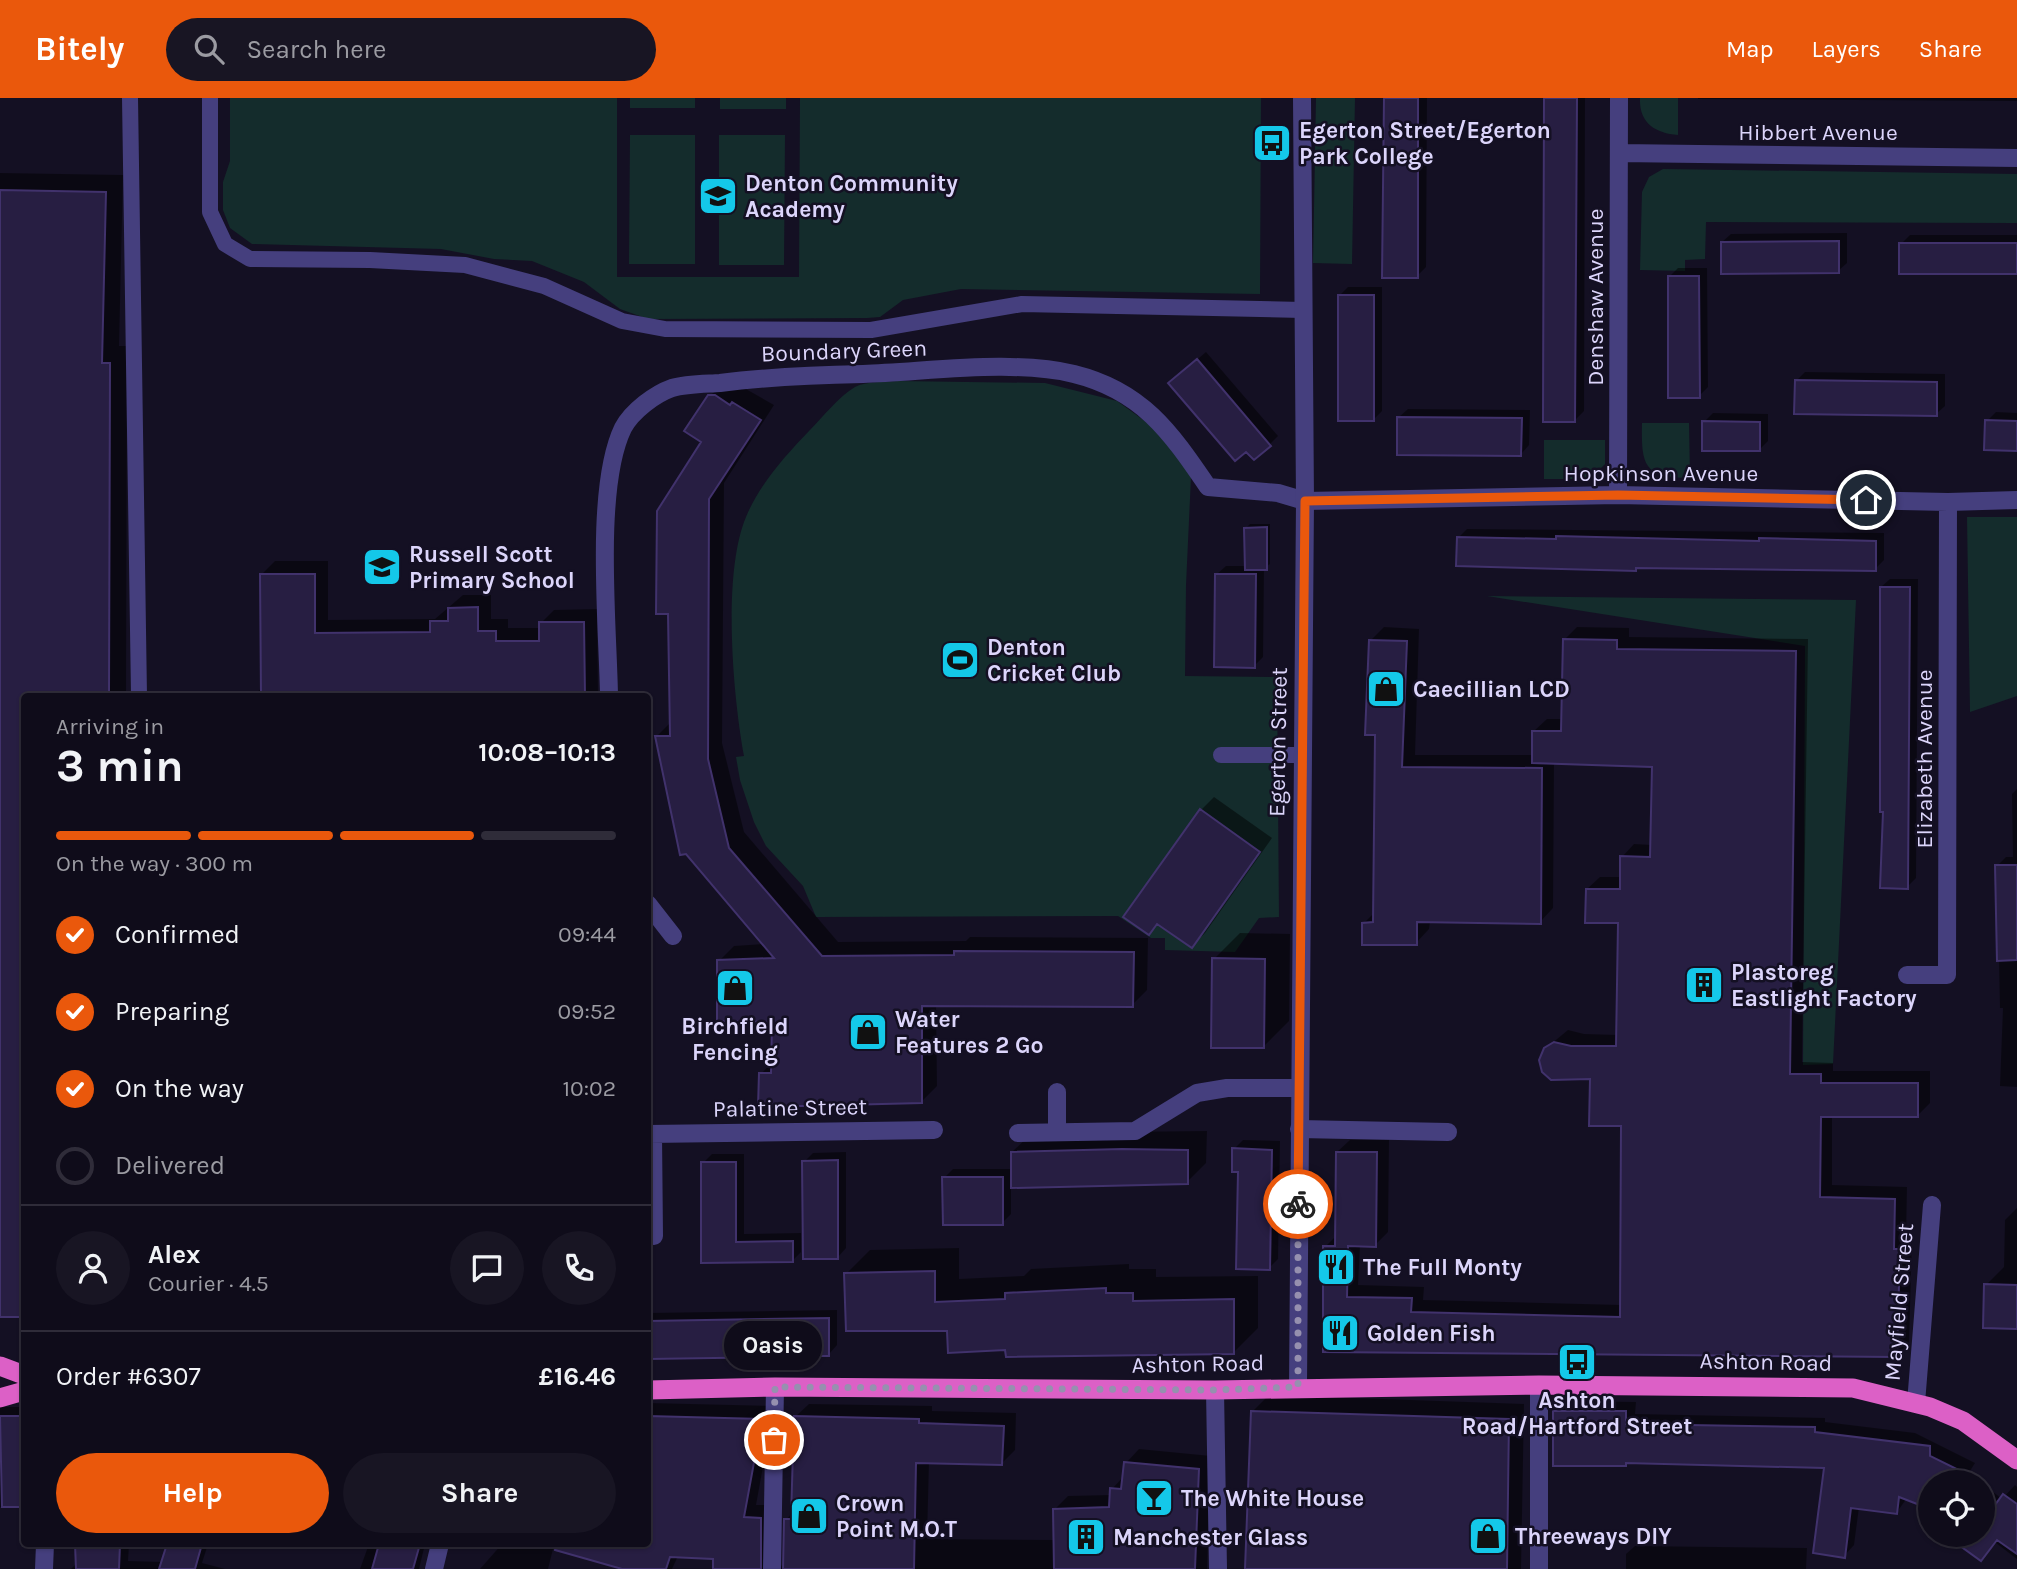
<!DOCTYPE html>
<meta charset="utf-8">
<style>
:root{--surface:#0f0c1a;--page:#181523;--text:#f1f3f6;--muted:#9b9ba2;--line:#2f2c39;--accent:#ea580c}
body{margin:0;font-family:Karla,sans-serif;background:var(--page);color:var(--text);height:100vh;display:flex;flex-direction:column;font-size:26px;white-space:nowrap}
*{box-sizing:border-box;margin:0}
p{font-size:23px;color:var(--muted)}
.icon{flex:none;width:38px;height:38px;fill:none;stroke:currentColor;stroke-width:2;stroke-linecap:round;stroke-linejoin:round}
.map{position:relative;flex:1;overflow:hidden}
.panel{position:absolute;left:21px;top:595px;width:630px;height:854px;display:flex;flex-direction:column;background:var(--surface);border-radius:7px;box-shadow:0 2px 5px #0004,0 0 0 2px var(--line)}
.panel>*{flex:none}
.fabs{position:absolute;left:1918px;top:1372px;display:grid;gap:14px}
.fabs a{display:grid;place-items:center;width:77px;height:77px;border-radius:50%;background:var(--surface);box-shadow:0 2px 5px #0004,0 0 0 2px var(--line);font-size:35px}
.pin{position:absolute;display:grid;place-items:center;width:60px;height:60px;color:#fff;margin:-30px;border:4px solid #fff;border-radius:50%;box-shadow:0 2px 7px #0007}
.courier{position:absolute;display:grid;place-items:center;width:70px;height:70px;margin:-35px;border:5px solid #ea580c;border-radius:50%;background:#fff;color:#222;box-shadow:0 2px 9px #0007}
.bubble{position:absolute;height:49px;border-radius:24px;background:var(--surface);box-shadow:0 2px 5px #0004,0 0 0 2px var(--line);font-size:23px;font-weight:700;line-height:49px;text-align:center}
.overview em{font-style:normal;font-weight:700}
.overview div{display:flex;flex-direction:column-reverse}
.overview{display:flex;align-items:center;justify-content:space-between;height:119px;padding:0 35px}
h1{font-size:46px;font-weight:700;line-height:52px}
.bar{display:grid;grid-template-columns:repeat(4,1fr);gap:10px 7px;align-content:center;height:84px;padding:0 35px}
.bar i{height:9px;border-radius:5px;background:var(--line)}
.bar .active{background:var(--accent)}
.bar p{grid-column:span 4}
.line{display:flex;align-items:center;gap:18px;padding:0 35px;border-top:2px solid var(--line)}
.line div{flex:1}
.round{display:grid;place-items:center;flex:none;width:74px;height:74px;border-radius:37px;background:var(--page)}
ol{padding:0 35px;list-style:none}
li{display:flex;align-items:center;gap:21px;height:77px}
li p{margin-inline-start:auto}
li .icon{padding:7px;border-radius:50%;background:var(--accent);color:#fff;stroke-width:4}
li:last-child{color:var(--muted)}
li i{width:38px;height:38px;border:4px solid var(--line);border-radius:50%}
.action{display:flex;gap:14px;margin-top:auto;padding:14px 35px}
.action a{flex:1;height:80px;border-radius:42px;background:var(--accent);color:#fff;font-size:28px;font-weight:700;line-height:80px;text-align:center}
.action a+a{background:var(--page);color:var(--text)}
header{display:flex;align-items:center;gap:42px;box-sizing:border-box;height:98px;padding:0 35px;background:var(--accent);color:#fff}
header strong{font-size:33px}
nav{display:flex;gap:38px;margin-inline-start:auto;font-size:24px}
.search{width:490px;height:63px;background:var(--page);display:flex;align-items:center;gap:18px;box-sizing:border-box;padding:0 24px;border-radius:38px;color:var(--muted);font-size:26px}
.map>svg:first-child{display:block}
.green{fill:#142c2c}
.shadow{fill:#0007}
.building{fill:#271e42;stroke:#41326c;stroke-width:2}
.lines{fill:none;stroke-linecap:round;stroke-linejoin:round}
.service{stroke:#453f7e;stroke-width:16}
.minor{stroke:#453f7e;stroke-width:18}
.tertiary{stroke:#453f7e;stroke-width:18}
.trunk{stroke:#dc60c6;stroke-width:19}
.done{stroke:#9690af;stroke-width:7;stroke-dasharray:0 12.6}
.route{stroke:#ea580c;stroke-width:9}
.labels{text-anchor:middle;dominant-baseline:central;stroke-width:5;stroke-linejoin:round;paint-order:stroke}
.poi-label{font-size:23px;font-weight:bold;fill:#dcd5fb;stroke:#141023;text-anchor:start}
.street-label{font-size:23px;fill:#dcd5fb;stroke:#141023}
</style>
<header>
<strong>Bitely</strong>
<div class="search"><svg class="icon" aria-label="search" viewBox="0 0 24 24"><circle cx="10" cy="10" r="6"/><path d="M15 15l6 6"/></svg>Search here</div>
<nav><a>Map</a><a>Layers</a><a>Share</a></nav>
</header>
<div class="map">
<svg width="2017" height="1471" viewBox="0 0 2017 1471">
<rect width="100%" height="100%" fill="#141023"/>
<path class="green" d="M230,0h387v179h182l1,-179h461l-1,196 -299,-5 -58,11 -23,17 -13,1 -219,1 -28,-10 -36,-27 -52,-21 -38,-2 -53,-10 -189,-5 -22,-16 -7,-18v-28l7,-21z
M630,0h65v10h-65z
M720,0h66v11h-66z
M1316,0h39l-3,166 -39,-1z
M1640,0h38v37c-23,-2 -39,-12 -38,-37z
M630,37h65v129h-66z
M719,37h66l-1,130h-65z
M1663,71l354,5v49l-311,-1 -1,37 -20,1v11l-45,-1 2,-78 7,-15z
M898,283l147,2 72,18 43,31 31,45 -5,108 -1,91 92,1 2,240 -20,1 -24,34 -70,-2v-12h-14l-33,-22 -302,1 -13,-31 -37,-40 -12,-24 -14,-42 -4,-23 8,-1c-11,-60 -22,-182 2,-239 13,-32 39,-61 63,-86 14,-14 30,-35 46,-44 11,-6 31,-5 43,-6z
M1642,325h47l1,55c-46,0 -49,-12 -48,-55z
M1544,342h61v24l-15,15h-46z
M1967,419h50v179l-47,16z
M1487,498l369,4 -23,464 -30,1 2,-419z"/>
<path class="shadow" d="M1386,0h41l-1,169 -9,9z
M1546,0h39l-1,313 -9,9z
M1698,0h319v3l-319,-2z
M0,75l123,2 -4,171h8l-1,350h-102v619h-24z
M1847,135v30l-9,8 -116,-29 9,-8z
M1910,137h107v37l-116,-28z
M1678,170h29l1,119 -9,9 -30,-119z
M1348,189h34v124l-9,9 -34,-124z
M1206,254l72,84 -9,9 -90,-70z
M1805,274l140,2v32l-9,8 -140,-33z
M730,282l44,25 -50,78 -2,260 22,89 94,110 128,-1 4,-4 178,1 -1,52 -15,15 -196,-1 1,82 -15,15 -161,-27 12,-13 1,-40 -55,-60 15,-15 31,-2 -108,-208 14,-14 39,-326 15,-15z
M1408,311l122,1 -1,35 -8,9 -122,-37z
M1996,314l21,1v36l-30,-28z
M1713,315l55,1v27l-8,8 -56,-27z
M1250,426h20v40l-6,4 -1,89 -9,9 -37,-92 9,-8h20v-38z
M1467,431l417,4v27l-9,9 -417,-31z
M275,463h53v59l107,-1 28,-24h28v24h17v9h33v-5l13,-13 43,-1 1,87h-362l19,-1 7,-8v-113z
M1890,481h28l-2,299 -9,9 -22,-77 -4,-223z
M1384,529l35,2 -4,126h118l1,-24 13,-12h16l1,-79 13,-13 52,1v9l179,2 -6,423 31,1v8h97v32l-13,13h-85v69l75,2 -1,50h6l-3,106 -13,12 -571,-5v-103l12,-12v-83l13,-12h39l-1,92 -13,13h-15l-2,40 66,2 -1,13 198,5 2,-181 -31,-47 -47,-28 23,-19 16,4 34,1 2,-113 -33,-33 13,-12h21l1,-20 12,-13 18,1 2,-80 -100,-3 -1,146 -13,14 -110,-1 -1,8 -13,14 -52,-20 11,-11 2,-178 -7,-93z
M2017,691v298l-17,-1 3,-78h-3l-3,-142 9,-9h7l-1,-63z
M1214,699l58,41 -67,95 -13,13 -33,-23 -11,10 53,-123z
M1240,835l50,1 -1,87 -26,26 -49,-88z
M1207,1033l-1,32 -19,19 -176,4v28l-9,9 -58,-45 9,-9h60l-1,-17 20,-19z
M1243,1042l37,1 -2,118 -9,9 -35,-119z
M846,1054v96l-8,9 -34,-95 9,-9z
M712,1056h32v80l57,-1v19l-9,9h-89v-98z
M2017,1110v119l-31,-42 18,-18 1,-47z
M959,1150v31l65,-3 7,-7 98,-5v5h27v8l102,-1v52l-24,24 -227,-4 -58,-19 -103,-55 24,-24z
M837,1212v35l-8,9 -32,-14 -14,-2 -2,8 -9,9 -124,2v-44z
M1269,1297l255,9 -3,165h-273l5,-158z
M1565,1303l71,1 -1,12 190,4v4l90,11 60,30 -7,11 12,8h-50v25l-23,-9 -10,14 -38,-5 -5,38 -10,11 -18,-90 -198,-5 -3,4 -70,-54z
M648,1305l126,3 -18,99h18l1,57 9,5 2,-47 7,-8 2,-95 14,-13 123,2v5l84,2 -1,37 -13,13 -73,-2 -2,78 128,1v-31l13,-13 43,-1 1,-6 12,-13 2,-13 13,-14 72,7 -4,113h-492v-11l-37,-2 -6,13h-44l-49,-14 3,-11h66z
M0,1309h24v99l-24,1z
M1983,1386l19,15 13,-14 2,2v72l-21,-16 -15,16 -23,-17 5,-7h20z
M76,1446h53l-1,17 35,1 6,-18h39l-6,19 23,6h-154l6,-6z
M369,1446h56l-6,25h-59z
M502,1446h26l25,5 -5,20h-68z
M1635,1448l172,2 -1,21h-180v-15z"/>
<path class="building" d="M1384,0h34v180h-36z
M1544,0h33l-2,324h-32z
M0,92l106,2 -4,171h8l-1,333h-85v621h-24z
M1839,143v32l-118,1v-32z
M1899,145h118v31h-118z
M1668,178h31l1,122h-32z
M1338,197h36v126h-36z
M1197,261l74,87 -17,14 -8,-8 -11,9 -67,-78z
M1795,282l142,2v34l-143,-2z
M708,297h7l15,10 2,-3 29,18 -52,79 -1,260 21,89 93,108 132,-1v-4l180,1 -1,55 -211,-1v97l-164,4 1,-34h12l1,-51 -55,-1v-61l57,-2 -88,-104 -6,1 -25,-119h15l-2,-122h-12l1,-103 44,-69 -17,-11z
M1397,319l125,1 -1,38 -124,-1z
M1985,322l32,1v30l-33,-1z
M1702,323l58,1v29h-58z
M1267,429v43h-22l-1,-42z
M1556,438l203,5v-3l117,3v30l-240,-3v3l-180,-5 1,-29 99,2z
M260,476h55v59l115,-1v-11h18v-13l30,-1v24h18v10h43v-19h45l1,74h-324z
M1215,476h41l-1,94 -41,-1z
M1880,489h30l-2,302 -28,-1 3,-76h-3z
M1563,541l54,1v9l179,2 -6,423h31v9h97v34h-97l-1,80 75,2 -1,50h6l-3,108 -574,-5v-106h12l1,-94h41l-1,95 -28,-1 -1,51 65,1 -1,14 209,5 1,-191h-32l1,-47 -39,1 -9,-8 -3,-12 5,-12 10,-6 17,4h45l2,-123h-33l1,-34h34v-33l30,1 2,-90 -120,-4v-32h29z
M1369,542l38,1 -5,126 140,1 -1,156 -124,-2v23h-55v-22l11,-1 2,-187h-10z
M1200,711l60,43 -68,96 -35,-24 -8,11 -26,-18z
M1995,767h22v95l-20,1z
M1212,860l53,1 -1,89h-53z
M1232,1050l40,2 -2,120 -34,-1 2,-97h-6z
M1122,1051l66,1v34l-177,4v-36z
M838,1062v99h-35l-1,-98z
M701,1064h35v80l57,-1v21l-92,1z
M942,1079h61v48h-60z
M935,1173v31l70,-3v-6l101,-5v5h27v8l101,-2v55l-228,3 -1,-7 -57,3 -1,-22h-101l-2,-58z
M1984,1186l33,1v44l-34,-1z
M829,1220v38h-34v-15l-19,-2 -3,18 -125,2v-38z
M1251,1313l258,8 -2,150h-262z
M1553,1313h73v13l189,3v5l115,14v10l53,26h-53v27l-31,-12 -2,17 -46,-6 -6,50 -32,-5 11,-85 -198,-5v3h-73z
M0,1318h24v91h-22z
M648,1318l114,3 -18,98 17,1v51h-48v-10l-43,-2 -4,12h-44l-67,-19 1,-6h92z
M794,1318l125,3v4l85,3 -2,39 -86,-2 -2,106h-131l1,-50h7z
M1124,1364l75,7 -4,100h-141l-1,-60 56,-2 1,-19 11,1z
M2003,1396l14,10v50l-20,-14 -16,21 -36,-26h38v-33l9,7z
M75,1446h45l-1,25h-43z
M167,1446h35l-7,25h-36z
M379,1446h41l-7,25h-41z"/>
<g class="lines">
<path class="service" d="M130,0l9,598
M210,0v114l15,32 25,15 120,1 95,5 79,21 78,35 43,8 206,1 151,-26 281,6
M1221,657h81"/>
<path class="minor" d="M1619,55l398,5
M1618,397l1,-397
M609,598c-1,-69 -15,-208 14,-268 9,-17 32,-34 49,-40 14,-4 33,-4 48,-5 47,-6 94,-8 143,-9 64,-2 150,-15 211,0 69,17 97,59 134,113l70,6 27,8 313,-6 330,7 69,-2
M648,806l25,32
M1907,877h40l1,-473
M1299,1031l149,3
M1057,1034v-40
M1018,1035l117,-2 62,-38 30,-5h72
M648,1036l286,-4
M653,1036l1,102
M1539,1287v184
M1916,1305l16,-198
M44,1471l1,-25
M434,1471l6,-25
M772,1471l3,-182"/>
<path class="tertiary" d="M1298,1288l7,-885 -3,-403
M1215,1292l3,179"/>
<path class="trunk" d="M0,1268l24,9
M648,1292l127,-3 440,3 324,-5 314,3 77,19 33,14 54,39
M0,1300l24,-7"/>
</g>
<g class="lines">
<path class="done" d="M774,1342l1,-53 440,3 83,-3v-183"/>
<path class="route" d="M1298,1106l7,-703 313,-6 248,5"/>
</g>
<defs>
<g id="bus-square" transform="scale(2.0125)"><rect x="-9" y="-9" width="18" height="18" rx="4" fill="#14c8e9" stroke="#141023"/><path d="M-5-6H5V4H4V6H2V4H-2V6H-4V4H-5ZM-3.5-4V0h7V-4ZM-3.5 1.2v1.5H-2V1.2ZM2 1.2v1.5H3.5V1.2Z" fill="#111"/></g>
<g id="school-square" transform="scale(2.0125)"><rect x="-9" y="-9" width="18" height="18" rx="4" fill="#14c8e9" stroke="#141023"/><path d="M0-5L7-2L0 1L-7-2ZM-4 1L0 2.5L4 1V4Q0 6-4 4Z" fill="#111"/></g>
<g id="stadium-square" transform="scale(2.0125)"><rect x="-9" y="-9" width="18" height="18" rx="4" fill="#14c8e9" stroke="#141023"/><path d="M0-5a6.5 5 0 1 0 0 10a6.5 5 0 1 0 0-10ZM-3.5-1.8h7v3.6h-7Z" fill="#111"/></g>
<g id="shop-square" transform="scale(2.0125)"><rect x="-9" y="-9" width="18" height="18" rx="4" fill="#14c8e9" stroke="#141023"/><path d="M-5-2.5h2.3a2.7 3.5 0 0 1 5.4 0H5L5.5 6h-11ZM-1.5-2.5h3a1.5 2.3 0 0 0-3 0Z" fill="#111"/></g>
<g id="building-square" transform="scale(2.0125)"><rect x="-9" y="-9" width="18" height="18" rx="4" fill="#14c8e9" stroke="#141023"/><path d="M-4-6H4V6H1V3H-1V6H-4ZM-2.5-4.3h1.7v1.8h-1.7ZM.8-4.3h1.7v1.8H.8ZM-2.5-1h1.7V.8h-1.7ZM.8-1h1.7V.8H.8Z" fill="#111"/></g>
<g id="restaurant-square" transform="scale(2.0125)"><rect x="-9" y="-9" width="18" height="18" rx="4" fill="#14c8e9" stroke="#141023"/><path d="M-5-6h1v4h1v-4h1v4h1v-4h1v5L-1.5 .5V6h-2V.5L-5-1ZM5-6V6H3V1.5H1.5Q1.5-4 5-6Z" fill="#111"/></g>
<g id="bar-square" transform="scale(2.0125)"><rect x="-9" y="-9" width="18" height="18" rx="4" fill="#14c8e9" stroke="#141023"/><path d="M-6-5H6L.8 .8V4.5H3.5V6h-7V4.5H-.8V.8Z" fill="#111"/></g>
</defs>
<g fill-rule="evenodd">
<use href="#bus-square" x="1272" y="45"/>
<use href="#school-square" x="718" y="98"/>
<use href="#school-square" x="382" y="469"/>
<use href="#stadium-square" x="960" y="562"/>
<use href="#shop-square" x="1386" y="591"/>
<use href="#building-square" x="1704" y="887"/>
<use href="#shop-square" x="735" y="890"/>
<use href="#shop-square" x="868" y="934"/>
<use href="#restaurant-square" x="1336" y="1169"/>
<use href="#restaurant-square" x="1340" y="1235"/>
<use href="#bus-square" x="1577" y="1264"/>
<use href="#bar-square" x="1154" y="1400"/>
<use href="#shop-square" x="809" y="1418"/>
<use href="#shop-square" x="1488" y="1438"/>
<use href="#building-square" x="1086" y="1439"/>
</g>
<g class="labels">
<g class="poi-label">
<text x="1299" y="32">Egerton Street/Egerton<tspan x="1299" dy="26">Park College</tspan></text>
<text x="745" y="85">Denton Community<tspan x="745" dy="26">Academy</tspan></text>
<text x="409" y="456">Russell Scott<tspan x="409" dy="26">Primary School</tspan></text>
<text x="987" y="549">Denton<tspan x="987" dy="26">Cricket Club</tspan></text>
<text x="1413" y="591">Caecillian LCD</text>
<text x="1731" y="874">Plastoreg<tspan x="1731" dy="26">Eastlight Factory</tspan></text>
<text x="895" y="921">Water<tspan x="895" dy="26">Features 2 Go</tspan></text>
<text x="735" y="928" text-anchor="middle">Birchfield<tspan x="735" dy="26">Fencing</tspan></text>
<text x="1363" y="1169">The Full Monty</text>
<text x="1367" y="1235">Golden Fish</text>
<text x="1577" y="1302" text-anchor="middle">Ashton<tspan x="1577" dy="26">Road/Hartford Street</tspan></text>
<text x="1181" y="1400">The White House</text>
<text x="836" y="1405">Crown<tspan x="836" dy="26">Point M.O.T</tspan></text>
<text x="1515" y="1438">Threeways DIY</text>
<text x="1113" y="1439">Manchester Glass</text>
</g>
<g class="street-label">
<text x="1818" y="34">Hibbert Avenue</text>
<text transform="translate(1595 199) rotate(-90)">Denshaw Avenue</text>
<text transform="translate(844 253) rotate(-2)">Boundary Green</text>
<text x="1661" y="375">Hopkinson Avenue</text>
<text transform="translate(1278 644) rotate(-89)">Egerton Street</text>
<text transform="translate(1924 661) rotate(-90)">Elizabeth Avenue</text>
<text transform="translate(790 1010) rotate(-1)">Palatine Street</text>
<text transform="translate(1899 1204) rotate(-85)">Mayfield Street</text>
<text transform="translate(1766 1264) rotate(1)">Ashton Road</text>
<text transform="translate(1198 1266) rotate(-1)">Ashton Road</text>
</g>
</g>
</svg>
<div class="fabs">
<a><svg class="icon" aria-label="locate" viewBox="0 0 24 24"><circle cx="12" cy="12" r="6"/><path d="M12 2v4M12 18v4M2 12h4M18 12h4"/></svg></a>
</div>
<div class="pin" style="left:774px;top:1342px;background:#ea580c"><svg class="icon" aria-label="bag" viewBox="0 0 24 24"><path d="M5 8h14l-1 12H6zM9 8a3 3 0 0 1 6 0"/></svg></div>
<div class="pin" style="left:1866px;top:402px;background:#1f2937"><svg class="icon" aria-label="home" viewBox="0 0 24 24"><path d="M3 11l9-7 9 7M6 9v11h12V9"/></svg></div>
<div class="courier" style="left:1298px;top:1106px"><svg class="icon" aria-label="bike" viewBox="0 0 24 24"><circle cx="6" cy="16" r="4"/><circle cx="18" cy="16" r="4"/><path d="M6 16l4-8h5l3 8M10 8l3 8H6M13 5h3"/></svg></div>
<div class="bubble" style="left:724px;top:1223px;width:98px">Oasis</div>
<section class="panel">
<div class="overview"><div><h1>3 min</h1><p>Arriving in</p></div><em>10:08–10:13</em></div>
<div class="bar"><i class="active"></i><i class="active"></i><i class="active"></i><i></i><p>On the way · 300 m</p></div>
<ol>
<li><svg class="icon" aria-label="check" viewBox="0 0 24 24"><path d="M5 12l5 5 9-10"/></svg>Confirmed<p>09:44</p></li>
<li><svg class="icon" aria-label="check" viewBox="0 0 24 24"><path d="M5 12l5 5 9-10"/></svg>Preparing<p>09:52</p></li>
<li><svg class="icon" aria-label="check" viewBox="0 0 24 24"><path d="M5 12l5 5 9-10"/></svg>On the way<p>10:02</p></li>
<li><i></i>Delivered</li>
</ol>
<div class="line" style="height:126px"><a class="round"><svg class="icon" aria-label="person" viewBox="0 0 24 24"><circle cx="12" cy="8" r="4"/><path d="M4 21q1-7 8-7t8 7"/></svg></a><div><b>Alex</b><p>Courier · 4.5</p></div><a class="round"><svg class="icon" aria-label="chat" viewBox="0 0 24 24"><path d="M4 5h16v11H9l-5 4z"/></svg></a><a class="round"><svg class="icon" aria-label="phone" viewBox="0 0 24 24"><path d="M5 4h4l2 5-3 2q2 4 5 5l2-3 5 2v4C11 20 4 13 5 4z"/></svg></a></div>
<div class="line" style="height:91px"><div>Order #6307</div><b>£16.46</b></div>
<div class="action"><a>Help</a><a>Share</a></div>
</section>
</div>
